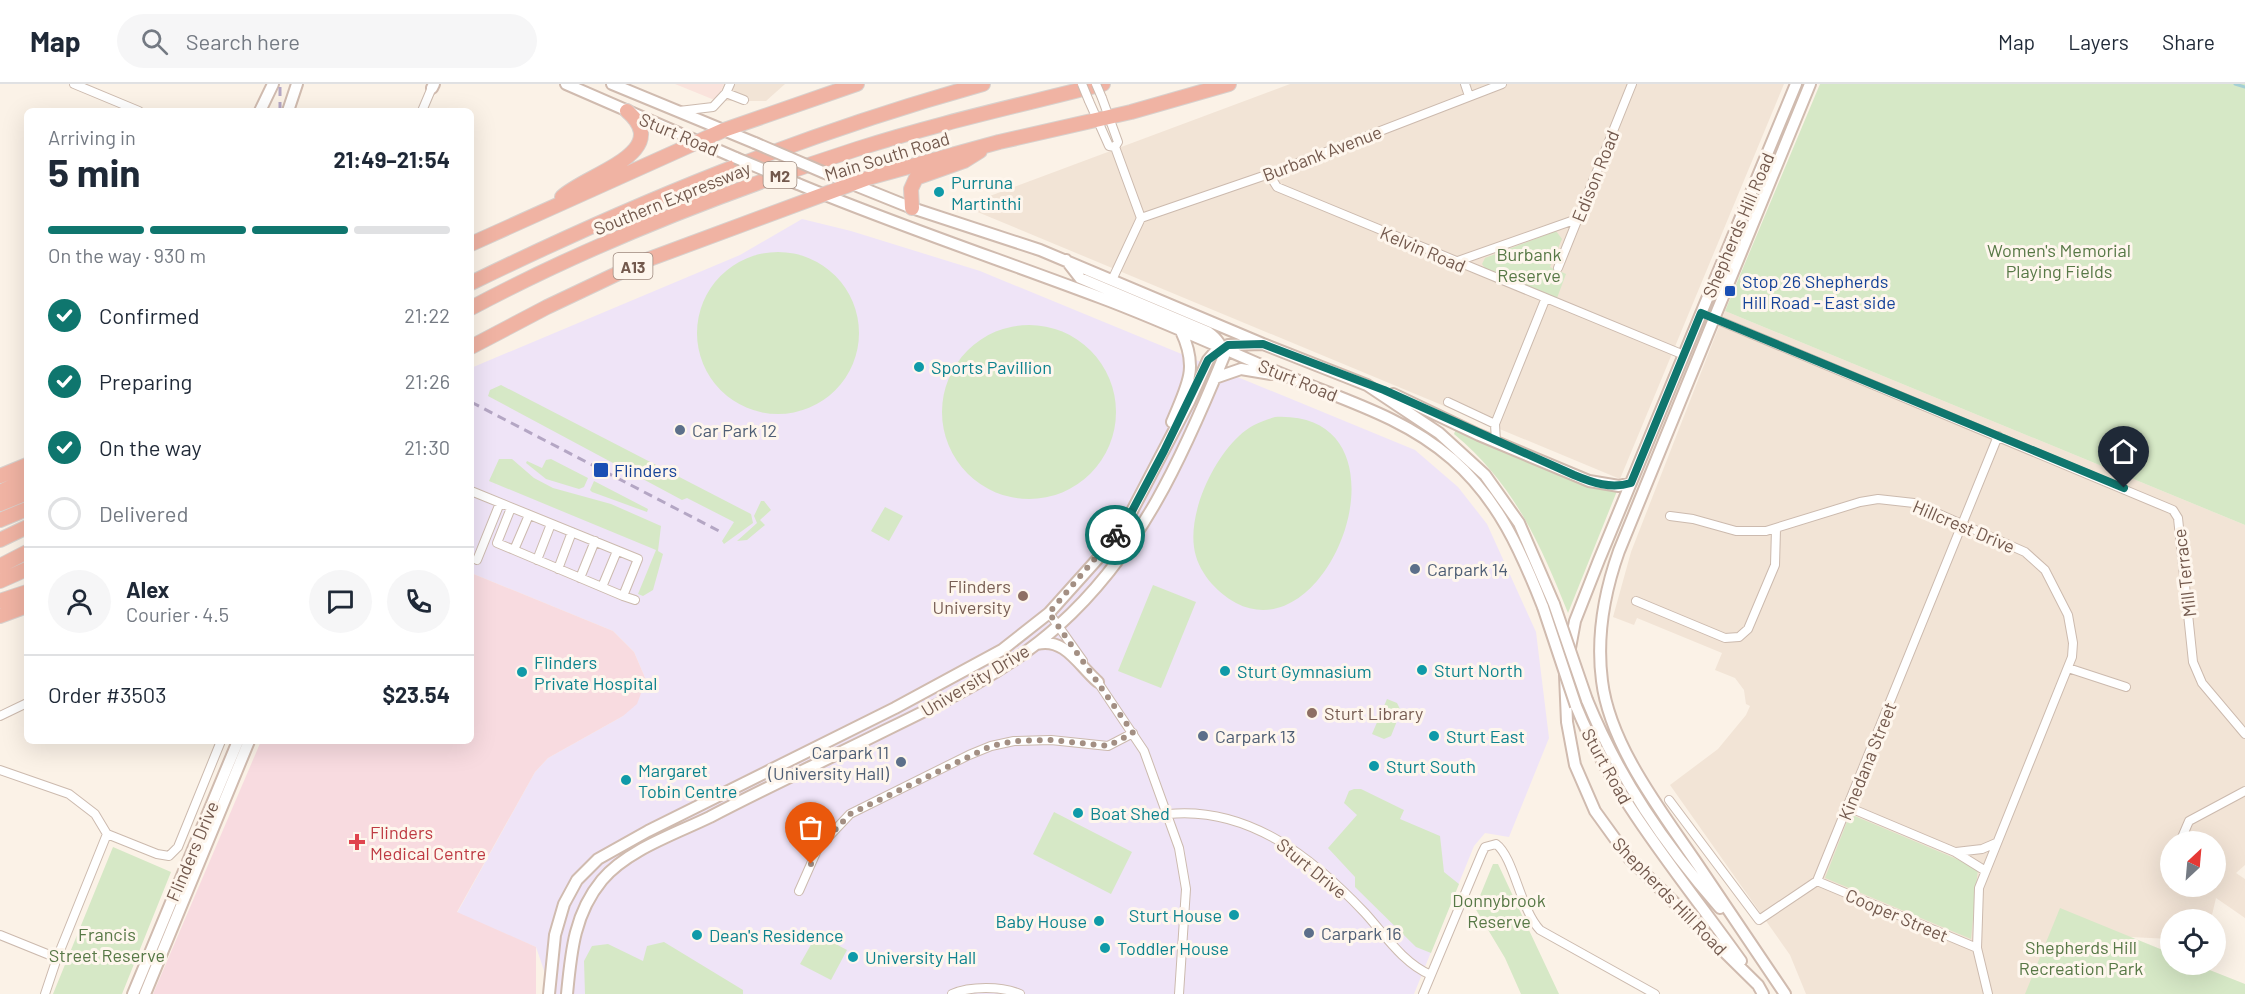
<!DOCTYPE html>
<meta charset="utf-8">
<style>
:root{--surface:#fff;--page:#f6f6f7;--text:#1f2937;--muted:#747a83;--line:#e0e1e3;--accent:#0f766e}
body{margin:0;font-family:Barlow,sans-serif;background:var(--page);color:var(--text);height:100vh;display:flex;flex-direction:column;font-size:22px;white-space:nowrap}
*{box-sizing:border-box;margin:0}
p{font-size:20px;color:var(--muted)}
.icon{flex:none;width:33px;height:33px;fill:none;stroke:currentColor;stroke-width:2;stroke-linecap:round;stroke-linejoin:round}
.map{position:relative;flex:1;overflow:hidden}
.details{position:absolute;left:24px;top:24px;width:450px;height:636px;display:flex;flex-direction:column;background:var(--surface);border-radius:9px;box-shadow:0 6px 24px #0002}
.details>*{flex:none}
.needle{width:39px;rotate:26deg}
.tools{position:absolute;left:2160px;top:747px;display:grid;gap:12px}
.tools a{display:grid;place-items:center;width:66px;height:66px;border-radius:50%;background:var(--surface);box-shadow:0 6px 24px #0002;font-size:30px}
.pin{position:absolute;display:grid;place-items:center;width:51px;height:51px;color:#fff;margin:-62px -26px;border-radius:50% 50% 50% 0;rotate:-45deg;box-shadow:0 0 6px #0007}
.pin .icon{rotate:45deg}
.courier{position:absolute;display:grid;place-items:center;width:60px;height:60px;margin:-30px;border:4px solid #0f766e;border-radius:50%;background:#fff;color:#222;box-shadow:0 2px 8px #0007}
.head em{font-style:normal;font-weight:700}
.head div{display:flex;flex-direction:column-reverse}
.head{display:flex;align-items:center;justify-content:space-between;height:102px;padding:0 24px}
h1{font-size:39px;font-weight:700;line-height:45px}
.bar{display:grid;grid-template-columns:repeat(4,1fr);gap:9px 6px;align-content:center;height:72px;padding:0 24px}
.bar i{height:8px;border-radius:4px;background:var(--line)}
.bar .selected{background:var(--accent)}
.bar p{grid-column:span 4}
.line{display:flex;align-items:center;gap:15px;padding:0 24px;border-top:2px solid var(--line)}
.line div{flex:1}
.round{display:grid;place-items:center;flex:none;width:63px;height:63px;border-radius:32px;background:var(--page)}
ol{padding:0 24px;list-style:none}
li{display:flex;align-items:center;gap:18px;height:66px}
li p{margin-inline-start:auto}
li .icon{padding:6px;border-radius:50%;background:var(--accent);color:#fff;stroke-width:4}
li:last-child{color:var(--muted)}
li i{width:33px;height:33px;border:3px solid var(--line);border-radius:50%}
header{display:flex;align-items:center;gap:36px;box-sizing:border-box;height:84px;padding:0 30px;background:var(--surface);border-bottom:2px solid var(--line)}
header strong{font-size:28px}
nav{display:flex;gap:33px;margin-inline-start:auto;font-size:21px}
.search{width:420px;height:54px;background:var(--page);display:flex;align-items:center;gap:15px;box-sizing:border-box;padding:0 21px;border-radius:33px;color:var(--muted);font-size:22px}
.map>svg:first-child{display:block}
.residential{fill:#f2e4d6;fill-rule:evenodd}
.commercial{fill:#fae3dc}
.education{fill:#efe4f7}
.medical{fill:#f8dbe0}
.green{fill:#d6e8c6}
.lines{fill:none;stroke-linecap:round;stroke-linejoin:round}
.stream{stroke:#a4cfd4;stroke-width:3}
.street-casing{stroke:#ccbaae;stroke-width:10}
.secondary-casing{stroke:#d0bbaf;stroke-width:14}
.highway-casing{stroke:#d8d1cd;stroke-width:16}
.street{stroke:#fff;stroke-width:8}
.secondary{stroke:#fff;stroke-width:10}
.highway{stroke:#f0b3a3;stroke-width:14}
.rail{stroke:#b4a6c4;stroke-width:3;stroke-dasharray:9 6;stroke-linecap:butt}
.street-bridge-casing{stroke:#ccbaae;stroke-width:10;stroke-linecap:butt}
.secondary-bridge-casing{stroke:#d0bbaf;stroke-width:14;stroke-linecap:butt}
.street-bridge{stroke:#fff;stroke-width:8}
.secondary-bridge{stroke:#fff;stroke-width:10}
.done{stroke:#a38f83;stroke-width:6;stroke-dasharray:0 10.8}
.route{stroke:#0f766e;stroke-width:8}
.culture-dot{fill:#0f9aa8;stroke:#fef6ed;stroke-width:2}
.transit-dot{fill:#1a4fb4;stroke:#fef6ed;stroke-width:2}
.service-dot{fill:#5c6f8a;stroke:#fef6ed;stroke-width:2}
.education-dot{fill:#8d6e63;stroke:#fef6ed;stroke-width:2}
.health-dot{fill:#e0444e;stroke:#fef6ed;stroke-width:2}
.labels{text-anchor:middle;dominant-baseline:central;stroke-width:6;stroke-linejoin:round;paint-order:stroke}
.shield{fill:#fef6ed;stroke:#9d887d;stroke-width:1.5}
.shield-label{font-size:16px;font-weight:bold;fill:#73594d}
.street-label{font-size:18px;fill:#73594d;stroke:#fef6ed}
.culture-label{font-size:18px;fill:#0d838f;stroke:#fef6ed;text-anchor:start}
.park-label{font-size:18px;fill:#577846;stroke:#fef6ed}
.transit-label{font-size:18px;fill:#164399;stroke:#fef6ed;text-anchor:start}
.service-label{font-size:18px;fill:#4e5e75;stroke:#fef6ed;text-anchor:start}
.education-label{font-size:18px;fill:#785e54;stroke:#fef6ed;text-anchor:end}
.health-label{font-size:18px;fill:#be3a42;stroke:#fef6ed;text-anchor:start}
</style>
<header>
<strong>Map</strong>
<div class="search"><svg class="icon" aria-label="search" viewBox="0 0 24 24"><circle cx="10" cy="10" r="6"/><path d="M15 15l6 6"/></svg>Search here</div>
<nav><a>Map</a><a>Layers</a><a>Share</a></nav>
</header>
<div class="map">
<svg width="2245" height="910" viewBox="0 0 2245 910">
<rect width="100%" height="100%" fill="#fbf2e7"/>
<path class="residential" d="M724,0h61l-19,17h-49z
M1290,0h494l-164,395 -657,-273z
M1725,227l520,214v340l-9,8 9,6v39l-29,-20 -5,21 -41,1v19l-119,-6 -25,61h-220l-16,-39 -120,-170 48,-36 28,-34 4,-9 -4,-2 -2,-14 -9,-12 -20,-8 7,-17 -85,-35 -3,7 -21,-8 18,-65zM2170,758h46v44h-46z"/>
<path class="commercial" d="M675,0h49l-7,17z"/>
<path class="education" d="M802,135l49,12 129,40 435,179 43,37 29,37 49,108 13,106 -40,99 -24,-4 -11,13 -60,148h-862l-16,-47 -79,-34 78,-141 13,-14 75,-42 23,-36 -12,-28 -21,-21 -142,-58v-205l269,-113z"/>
<path class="medical" d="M471,489l142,58 21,21 12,28 -9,24 -14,12 -75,42 -13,14 -78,140 79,35v47h-383l108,-253h210z"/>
<path class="green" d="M1820,0h425v441l-520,-214z
M1556,147l6,8 -12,28 16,7 -9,24 -72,-30 -3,-4 3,-6z
M697 249a81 81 0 1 1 162 0a81 81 0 1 1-162 0Z
M942 328a87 87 0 1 1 174 0a87 87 0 1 1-174 0Z
M501,301l250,129 2,9 -29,21 -2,-3 12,-19 -47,-24 -5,2 -194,-104 2,-6z
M1275,333c144,-7 58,237 -39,186 -20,-11 -39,-32 -42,-56 -5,-36 19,-87 45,-111 10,-10 22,-15 36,-19z
M1457,342l142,62 18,3 -49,122c-28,-70 -54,-129 -114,-179z
M499,375h13l22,19 19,10 58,16 50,22 -3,25 5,3 -10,36 -10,6 -5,-2 18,-44 -167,-69z
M551,375l37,19 -4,9 -5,2 -33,-10 -20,-16 1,-2 15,7 4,-8z
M594,397l54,28 -1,3 -55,-20 -2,-2z
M761,417h3l7,9 -11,10 5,5 -18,15 -10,1 20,-18 -3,-7z
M885,423l18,9 -14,25 -18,-10z
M1153,501l43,17 -35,86 -43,-17z
M1387,615l10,4 4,8 -10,25 -7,3 -12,-5z
M1354,705h7l43,21 -4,9 40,17 4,36 15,12 -28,69 -15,-6 -61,-60v-10l-27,-29 29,-33 -13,-12 5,-12z
M1054,728l78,40 -21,42 -78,-40z
M1850,730l128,54 -7,71 -146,-61z
M113,763l58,25 -49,122h-69z
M1493,780h5l61,130h-38l-16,-36 -30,-50z
M2060,824l110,45v11l27,1 48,19v10h-220z
M817,850l30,16 -16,30 -31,-16z
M664,858l79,48v4h-158l-1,-33 8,-15 16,-2 35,17 4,-15z"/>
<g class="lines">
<path class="stream" d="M2235,0l10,3"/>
<g class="street-casing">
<path id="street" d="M74,0l65,27
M1465,0l4,12
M726,9l18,7
M1102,14l16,44 -3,5
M1089,17l20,45 6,1 26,71
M422,27l11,-26
M679,27l34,-4 13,-14 4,-9
M1269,90l8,13 407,168
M1141,134l128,-44 233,-90
M1455,178l122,-43
M1558,184l74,-184
M1112,196l29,-62
M1701,229l472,197 5,8 15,144 9,21 43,51
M1448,318l47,22 50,-124
M1495,340l1,18
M471,407l167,68 -15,37 -109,-46 15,-35
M511,424l-14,35 17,7
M1670,432l23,3 43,12h30l94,-29 18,-3 36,4 111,49 20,18 23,45 5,28 -1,14 -93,231 -2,60 11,46
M477,476l23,-57
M537,476l14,-36
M558,485l14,-37
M580,494l15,-37
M602,503l15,-36
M623,512l12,4
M1636,517l89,37 14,-1 9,-8 27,-64 1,-36
M1049,529l34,48
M2068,584l58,19
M1095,594l49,73 35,97 7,41 -7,105
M0,632l27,-13
M0,686l69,24 26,20 12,20 50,20 12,2 9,-9 43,-106
M1669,716l90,120 58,-39 181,-445
M1848,723l107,45 29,18
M1168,730c80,-8 144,43 197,99 20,22 38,50 66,62
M2180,758l9,-21 56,-30
M1956,768l26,-3 14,-6
M2170,780v-1
M1817,797l160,67
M799,807l19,-43 32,-34 119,-59 22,-9 23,-5 37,-1 57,6 25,-13
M0,851l57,23
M45,910l12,-36 50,-124
M952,910c18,-8 50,-8 68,0
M1423,910l59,-141 3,-6 11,-3c18,13 24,65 44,86l115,64"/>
</g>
<g class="secondary-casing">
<path id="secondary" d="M566,0l170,74
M612,0l143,59
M432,4l2,-4
M260,27l13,-27
M288,27l9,-27
M825,89l87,35 128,42 223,94 104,41 72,48 46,42 34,48 35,81
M798,100c99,41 200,75 301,113 62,23 122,51 183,77 58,25 121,42 170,85 46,40 69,92 91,148
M1215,294l26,-9 30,5
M1393,310l86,41 110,46 30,5 12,-3
M1172,338c15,-37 27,-53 9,-91
M1037,560c28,-7 42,22 61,38
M1587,616c32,78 77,144 133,208
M1576,622c38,94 106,172 165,255
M133,910l105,-253
M145,910l104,-253
M549,910l6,-59 9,-31 13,-24 21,-21 50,-28 247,-123 107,-58 47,-37 53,-59 29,-41 58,-111 19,-42 6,-7 14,-8 35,-1
M567,910c4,-42 7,-80 35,-114 25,-30 73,-46 108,-63 57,-30 116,-57 174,-86 60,-29 124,-60 174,-105 82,-73 125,-170 166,-270 -3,-11 -6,-17 -16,-24l-128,-54 -14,-18
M1763,910l-5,-9 -129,-127 -34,-47 -20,-46 -8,-43 -2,-47 10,-54 24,-61 197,-476
M1785,910c-29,-43 -58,-86 -87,-129 -36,-53 -88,-119 -96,-184 -6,-46 2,-88 17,-130l191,-467"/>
</g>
<g class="highway-casing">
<path id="highway" d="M562,113c24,-23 113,-44 65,-86
M912,124l-1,-19 5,-11 48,-17 16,-10
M471,160l253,-114 133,-46
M471,199c168,-82 332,-149 512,-199
M471,224c120,-64 256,-117 386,-159 81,-26 164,-44 246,-65
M471,263l76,-40 97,-46 224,-83 131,-36 132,-30 98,-28
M0,392l27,-11
M0,408l27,-13
M0,420l27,-11
M0,436l27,-11
M0,456l27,-13
M0,482l27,-14
M0,497l27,-12
M0,517l27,-9
M0,532l27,-10"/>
</g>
<use href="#street" class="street"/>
<use href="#secondary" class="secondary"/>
<use href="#highway" class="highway"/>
<path class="rail" d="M280,27v-27
M471,318l250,130"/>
<g class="street-bridge-casing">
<path id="street-bridge" d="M1082,0l7,17
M1096,0l6,14"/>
</g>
<g class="secondary-bridge-casing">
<path id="secondary-bridge" d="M755,59l70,30
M736,74l62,26
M1554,520l33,96
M1543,523l33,99"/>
</g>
<use href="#street-bridge" class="street-bridge"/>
<use href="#secondary-bridge" class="secondary-bridge"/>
</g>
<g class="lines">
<path class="done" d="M811,780l7,-16 32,-34 141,-68 23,-5 37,-1 57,6 25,-13 -84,-120 66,-78"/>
<path class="route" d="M1115,451l16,-22 33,-62 44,-91 20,-15 35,-1 121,46 190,85c19,8 37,14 57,8l70,-170 423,175"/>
</g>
<g class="culture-dot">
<circle cx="939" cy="108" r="6"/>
<circle cx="919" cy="283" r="6"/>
<circle cx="1422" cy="586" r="6"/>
<circle cx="1225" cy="587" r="6"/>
<circle cx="522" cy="588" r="6"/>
<circle cx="1434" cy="652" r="6"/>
<circle cx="1374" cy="682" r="6"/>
<circle cx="626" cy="696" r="6"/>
<circle cx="1078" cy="729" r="6"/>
<circle cx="1234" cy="831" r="6"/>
<circle cx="1099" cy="837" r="6"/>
<circle cx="697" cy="851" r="6"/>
<circle cx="1105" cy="864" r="6"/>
<circle cx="853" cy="873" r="6"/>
</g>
<g class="transit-dot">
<rect x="1724" y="201" width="12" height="12" rx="3"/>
<rect x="593" y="378" width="16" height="16" rx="3"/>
</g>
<g class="service-dot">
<circle cx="680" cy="346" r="6"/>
<circle cx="1415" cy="485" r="6"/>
<circle cx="1203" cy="652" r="6"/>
<circle cx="901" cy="678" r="6"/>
<circle cx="1309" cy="849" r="6"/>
</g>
<g class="education-dot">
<circle cx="1023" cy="512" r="6"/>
<circle cx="1312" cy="629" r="6"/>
</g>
<path class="health-dot" d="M354 749h6v6h6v6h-6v6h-6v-6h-6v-6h6z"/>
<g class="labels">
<g class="shield">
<rect x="763.5" y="78" width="33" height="26" rx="4.5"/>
<rect x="613.5" y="169" width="39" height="26" rx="4.5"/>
</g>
<g class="shield-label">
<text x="780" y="91">M2</text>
<text x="633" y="182">A13</text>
</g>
<g class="street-label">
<text transform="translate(679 50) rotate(23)">Sturt Road</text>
<text transform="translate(1322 69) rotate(-21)">Burbank Avenue</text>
<text transform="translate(887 72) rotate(-17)">Main South Road</text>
<text transform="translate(1595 92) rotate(-68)">Edison Road</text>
<text transform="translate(672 114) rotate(-22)">Southern Expressway</text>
<text transform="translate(1738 141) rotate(-67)">Shepherds Hill Road</text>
<text transform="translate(1423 165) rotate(23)">Kelvin Road</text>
<text transform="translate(1298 296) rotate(22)">Sturt Road</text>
<text transform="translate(1964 442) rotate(23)">Hillcrest Drive</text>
<text transform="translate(2184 489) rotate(-97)">Mill Terrace</text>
<text transform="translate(975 596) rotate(-31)">University Drive</text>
<text transform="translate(1867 677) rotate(-68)">Kinedana Street</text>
<text transform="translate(1607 682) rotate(61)">Sturt Road</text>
<text transform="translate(192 767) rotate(-67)">Flinders Drive</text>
<text transform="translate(1312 784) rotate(39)">Sturt Drive</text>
<text transform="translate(1670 812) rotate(46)">Shepherds Hill Road</text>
<text transform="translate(1897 831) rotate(23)">Cooper Street</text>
</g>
<g class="culture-label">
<text x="951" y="98">Purruna<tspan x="951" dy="21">Martinthi</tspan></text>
<text x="931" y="283">Sports Pavillion</text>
<text x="534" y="578">Flinders<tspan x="534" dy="21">Private Hospital</tspan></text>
<text x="1434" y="586">Sturt North</text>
<text x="1237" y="587">Sturt Gymnasium</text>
<text x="1446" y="652">Sturt East</text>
<text x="1386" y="682">Sturt South</text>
<text x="638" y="686">Margaret<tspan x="638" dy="21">Tobin Centre</tspan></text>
<text x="1090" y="729">Boat Shed</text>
<text x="1222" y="831" text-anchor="end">Sturt House</text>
<text x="1087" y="837" text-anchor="end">Baby House</text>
<text x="709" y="851">Dean's Residence</text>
<text x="1117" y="864">Toddler House</text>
<text x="865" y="873">University Hall</text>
</g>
<g class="park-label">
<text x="2059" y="166">Women's Memorial<tspan x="2059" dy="21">Playing Fields</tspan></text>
<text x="1529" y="170">Burbank<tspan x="1529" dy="21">Reserve</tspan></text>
<text x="1499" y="816">Donnybrook<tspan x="1499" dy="21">Reserve</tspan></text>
<text x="107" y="850">Francis<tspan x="107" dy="21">Street Reserve</tspan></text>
<text x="2081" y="863">Shepherds Hill<tspan x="2081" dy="21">Recreation Park</tspan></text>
</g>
<g class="transit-label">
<text x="1742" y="197">Stop 26 Shepherds<tspan x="1742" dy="21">Hill Road - East side</tspan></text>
<text x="614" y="386">Flinders</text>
</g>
<g class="service-label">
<text x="692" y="346">Car Park 12</text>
<text x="1427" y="485">Carpark 14</text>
<text x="1215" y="652">Carpark 13</text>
<text x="889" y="668" text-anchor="end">Carpark 11<tspan x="889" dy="21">(University Hall)</tspan></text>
<text x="1321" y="849">Carpark 16</text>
</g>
<g class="education-label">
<text x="1011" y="502">Flinders<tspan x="1011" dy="21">University</tspan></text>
<text x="1324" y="629" text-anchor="start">Sturt Library</text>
</g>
<g class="health-label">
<text x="370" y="748">Flinders<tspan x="370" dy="21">Medical Centre</tspan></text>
</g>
</g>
</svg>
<div class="tools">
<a><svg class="needle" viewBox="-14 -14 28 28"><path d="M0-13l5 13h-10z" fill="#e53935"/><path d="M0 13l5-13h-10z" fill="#747a83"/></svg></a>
<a><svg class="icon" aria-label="locate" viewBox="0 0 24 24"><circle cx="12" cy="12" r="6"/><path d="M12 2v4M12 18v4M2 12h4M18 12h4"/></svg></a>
</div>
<div class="pin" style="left:811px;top:780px;background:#ea580c"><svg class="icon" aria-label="bag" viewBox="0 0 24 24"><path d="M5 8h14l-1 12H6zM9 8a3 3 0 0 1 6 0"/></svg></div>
<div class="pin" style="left:2124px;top:404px;background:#1f2937"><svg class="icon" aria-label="home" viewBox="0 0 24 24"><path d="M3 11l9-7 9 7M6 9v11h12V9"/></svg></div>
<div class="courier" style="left:1115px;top:451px"><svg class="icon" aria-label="bike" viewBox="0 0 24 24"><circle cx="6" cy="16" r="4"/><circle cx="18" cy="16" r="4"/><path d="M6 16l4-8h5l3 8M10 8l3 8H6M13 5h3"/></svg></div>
<section class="details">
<div class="head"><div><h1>5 min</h1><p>Arriving in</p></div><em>21:49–21:54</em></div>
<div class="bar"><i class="selected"></i><i class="selected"></i><i class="selected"></i><i></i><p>On the way · 930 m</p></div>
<ol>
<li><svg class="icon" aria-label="check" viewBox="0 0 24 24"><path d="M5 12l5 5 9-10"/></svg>Confirmed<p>21:22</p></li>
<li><svg class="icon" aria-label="check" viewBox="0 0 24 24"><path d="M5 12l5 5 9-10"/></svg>Preparing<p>21:26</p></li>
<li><svg class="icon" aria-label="check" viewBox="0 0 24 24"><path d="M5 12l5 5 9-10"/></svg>On the way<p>21:30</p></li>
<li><i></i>Delivered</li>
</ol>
<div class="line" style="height:108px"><a class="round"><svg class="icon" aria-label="person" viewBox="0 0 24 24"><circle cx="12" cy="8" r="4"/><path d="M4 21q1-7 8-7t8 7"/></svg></a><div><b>Alex</b><p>Courier · 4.5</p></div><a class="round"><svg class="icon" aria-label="chat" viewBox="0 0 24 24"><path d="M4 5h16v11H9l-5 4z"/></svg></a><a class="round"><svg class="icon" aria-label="phone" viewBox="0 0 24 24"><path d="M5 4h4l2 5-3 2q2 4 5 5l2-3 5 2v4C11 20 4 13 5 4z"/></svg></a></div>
<div class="line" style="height:78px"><div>Order #3503</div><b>$23.54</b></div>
</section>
</div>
